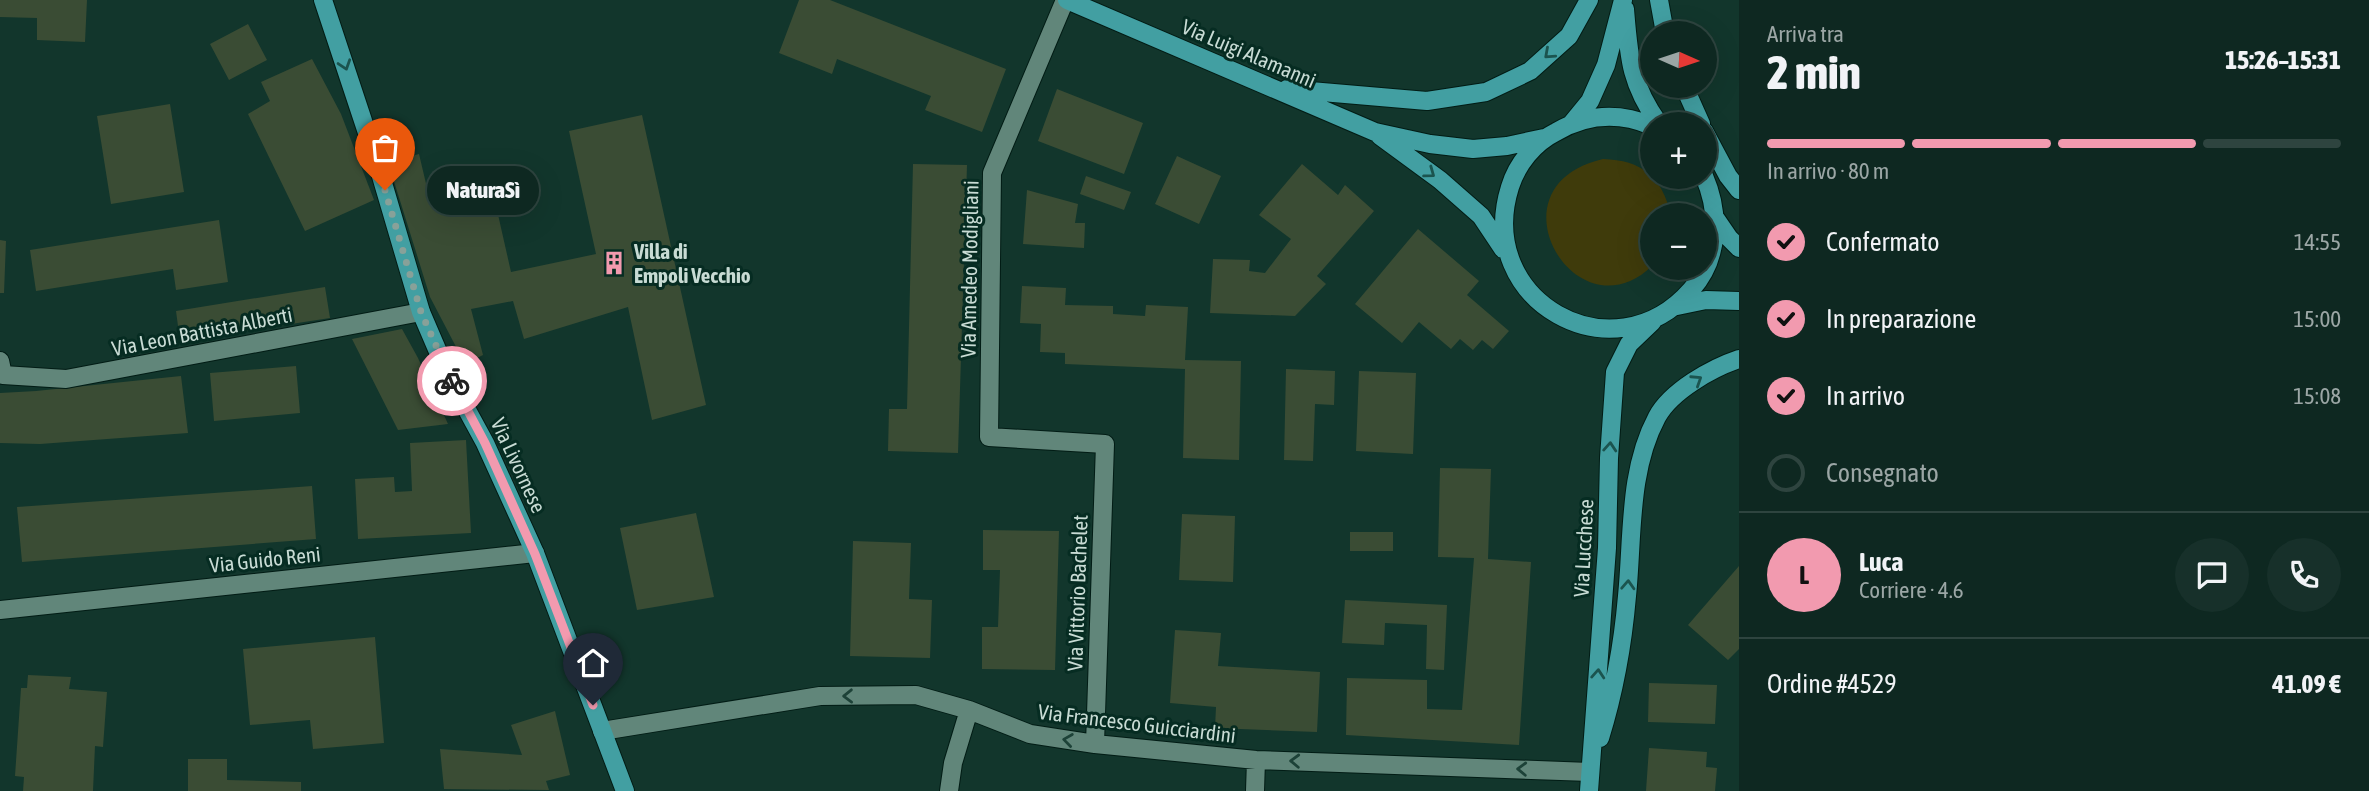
<!DOCTYPE html>
<html lang="it">
<meta charset="utf-8">
<style>
:root{--surface:#0e2821;--page:#17302a;--text:#f1f3f6;--muted:#9ba6a5;--line:#2e443f;--accent:#f29aaf}
body{margin:0;font-family:"Asap Condensed",sans-serif;background:var(--page);color:var(--text);height:100vh;display:flex;flex-direction:column;font-size:26px;white-space:nowrap}
*{box-sizing:border-box;margin:0}
p{font-size:23px;color:var(--muted)}
.icon{flex:none;width:38px;height:38px;fill:none;stroke:currentColor;stroke-width:2;stroke-linecap:round;stroke-linejoin:round}
.map{position:relative;flex:1;overflow:hidden}
.details{display:flex;flex-direction:column;background:var(--surface);width:630px}
.details>*{flex:none}
.needle{width:46px;rotate:93deg}
.controls{position:absolute;left:1640px;top:21px;display:grid;gap:14px}
.controls a{display:grid;place-items:center;width:77px;height:77px;border-radius:50%;background:var(--surface);box-shadow:0 7px 28px #0002,0 0 0 2px var(--line);font-size:35px}
.pin{position:absolute;display:grid;place-items:center;width:60px;height:60px;color:#fff;margin:-72px -30px;border-radius:50% 50% 50% 0;rotate:-45deg;box-shadow:0 0 7px #0007}
.pin .icon{rotate:45deg}
.courier{position:absolute;display:grid;place-items:center;width:70px;height:70px;margin:-35px;border:5px solid #f29aaf;border-radius:50%;background:#fff;color:#222;box-shadow:0 2px 9px #0007}
.bubble{position:absolute;height:49px;border-radius:24px;background:var(--surface);box-shadow:0 7px 28px #0002,0 0 0 2px var(--line);font-size:23px;font-weight:800;line-height:49px;text-align:center}
.head em{font-style:normal;font-weight:800}
.head div{display:flex;flex-direction:column-reverse}
.head{display:flex;align-items:center;justify-content:space-between;height:119px;padding:0 28px}
h1{font-size:46px;font-weight:800;line-height:52px}
.bar{display:grid;grid-template-columns:repeat(4,1fr);gap:10px 7px;align-content:center;height:84px;padding:0 28px}
.bar i{height:9px;border-radius:5px;background:var(--line)}
.bar .current{background:var(--accent)}
.bar p{grid-column:span 4}
.line{display:flex;align-items:center;gap:18px;padding:0 28px;border-top:2px solid var(--line)}
.line div{flex:1}
.round{display:grid;place-items:center;flex:none;width:74px;height:74px;border-radius:37px;background:var(--page)}
ol{padding:0 28px;list-style:none}
li{display:flex;align-items:center;gap:21px;height:77px}
li p{margin-inline-start:auto}
li .icon{padding:7px;border-radius:50%;background:var(--accent);color:#111;stroke-width:4}
li:last-child{color:var(--muted)}
li i{width:38px;height:38px;border:4px solid var(--line);border-radius:50%}
main{display:flex;flex:1;min-height:0}
.map>svg:first-child{display:block}
.green{fill:#3f3b0b}
.building{fill:#3a4c34}
.lines{fill:none;stroke-linecap:round;stroke-linejoin:round}
.minor-casing{stroke:#021c15;stroke-width:20}
.major-casing{stroke:#021c15;stroke-width:20}
.minor{stroke:#61867a;stroke-width:18}
.major{stroke:#429fa2;stroke-width:18}
.oneway{stroke:#1b544f}
.oneway2{stroke:#1d4238}
.done{stroke:#88a199;stroke-width:7;stroke-dasharray:0 12.6}
.route{stroke:#f29aaf;stroke-width:9}
.labels{text-anchor:middle;dominant-baseline:central;stroke-width:6;stroke-linejoin:round;paint-order:stroke}
.street-label{font-size:21px;fill:#c8dbd4;stroke:#062c22}
.poi-label{font-size:21px;font-weight:bold;fill:#c8dbd4;stroke:#062c22;text-anchor:start}
</style>
<main>
<div class="map">
<svg width="1739" height="791" viewBox="0 0 1739 791">
<rect width="100%" height="100%" fill="#12362c"/>
<path class="green" d="M1603,159c39,1 59,18 68,56h-19v51c-76,73 -167,-80 -49,-107z"/>
<path class="building" d="M0,0h87l-2,42 -48,-2v-22l-37,-1z
M799,0h31l176,69 -24,63 -57,-22 6,-14 -94,-37 -5,15 -53,-21z
M248,24l19,36 -38,20 -19,-36z
M312,59l29,55 33,86 -69,31 -57,-117 22,-13 -9,-19z
M1057,89l86,34 -19,51 -86,-33z
M170,104l14,88 -73,12 -14,-88z
M642,115l64,290 -54,15 -24,-113 -104,32 -11,-38 -42,8 12,46 -18,9 -35,-67 -42,-135 31,-8 9,38 62,-13 21,93 85,-18 -27,-123z
M1177,156l44,20 -22,48 -44,-20z
M913,164l54,1 -9,288 -70,-2 1,-42h18z
M1302,164l36,31 7,-10 29,26 -57,65 9,8 -31,32 -85,-3 3,-54 37,1 -1,11 16,2 26,-34 -32,-24z
M1086,176l45,16 -7,18 -44,-16z
M1027,190l51,14 -3,19h10l-1,25 -61,-4z
M219,220l9,62 -52,8 -3,-21 -137,22 -6,-41z
M1418,229l61,52 -12,14 42,36 -16,18 -11,-9 -9,10 -13,-11 -9,10 -32,-27 -17,21 -47,-39z
M0,240l6,1 -2,52h-4z
M1022,286l44,2 -1,17 48,1v8l32,2 1,-11 42,2 -3,53 56,1 -2,99 -56,-2 2,-89 -120,-5v-11l-25,-1 1,-28 -21,-1z
M325,287l5,31 -150,23 -4,-30z
M402,329l16,29 30,66 -50,6 -46,-91z
M296,366l4,47 -86,8 -4,-48z
M1286,369l49,2 -1,34 -19,-1 -2,57 -29,-1z
M1359,371l57,2 -3,81 -57,-3z
M181,376l7,57 -148,11 -40,-1v-50l36,-2z
M466,440l5,93 -113,6 -3,-60 39,-2 1,15 17,-1 -2,-48z
M1440,468l51,1 -3,90 43,3 -12,183 -173,-10 1,-57 80,2v29l35,1 12,-152 -36,-1z
M312,486l4,53 -294,23 -5,-55z
M696,513l18,84 -77,13 -17,-82z
M1182,514l53,2 -2,66 -54,-2z
M983,530l76,1 -4,139 -73,-1v-42h16l2,-57h-17z
M1350,532h43v19h-43z
M853,541l58,2 -2,56 23,1 -2,58 -80,-2z
M1739,566v83l-11,11 -40,-35z
M1345,600l102,5 -3,65 -18,-1 1,-44 -42,-2 -1,22 -42,-2z
M1175,630l46,3 -3,33 102,6 -3,60 -102,-4 1,-21 -46,-4z
M375,637l9,106 -71,6 -3,-29 -60,5 -7,-76z
M28,675l43,2 -2,12 38,3 -4,55 -8,-1 -2,45h-70l1,-14 -9,-1 6,-88h6z
M1649,683l68,2 -2,39 -67,-2z
M555,711l15,64 -24,6 3,9 -105,-1 -4,-40 82,6 -11,-30z
M1649,748l58,4 -1,15 11,1 -2,23h-69z
M188,759h39v21l74,2v9h-113z"/>
<g class="lines">
<g class="minor-casing">
<path id="minor" d="M1065,0l-73,173 -3,264 116,7 -10,300
M0,361l3,14 63,4 355,-67
M0,610l535,-57
M602,731l218,-35 96,-1 53,15 61,24 65,10 161,16 334,12
M949,791l4,-28 16,-53
M1255,791l1,-31"/>
</g>
<g class="major-casing">
<path id="major" d="M323,0l55,166 43,146 27,63 37,68 50,110 90,238
M1067,0l308,132 55,12 43,5 34,-3 37,-8
M1659,0l6,33
M1625,9c4,49 5,74 34,115
M1684,86l17,38
M1287,89l140,12 59,-9 44,-21 39,-35 20,-36
M1572,123l18,-22 16,-36 17,-65
M1652,126c-33,-14 -65,-12 -96,6 -22,11 -39,32 -46,55 -36,114 103,192 181,103 29,-32 29,-77 13,-114
M1704,131l24,45 11,14
M1380,136l60,44 41,36 22,33
M1716,219l13,19 10,10
M1677,306l29,-6 33,1
M1600,738c14,-45 23,-95 27,-142 6,-59 1,-125 30,-179 14,-26 55,-49 82,-58
M1589,791l18,-243 2,-90 6,-86 14,-28 23,-22"/>
</g>
<use href="#minor" class="minor"/>
<use href="#major" class="major"/>
</g>
<defs><path id="oneway-chevron" d="M-2-3.5L2.5 0L-2 3.5" fill="none" stroke-width="1.6" stroke-linecap="round" stroke-linejoin="round" transform="scale(1.75)"/></defs>
<g class="oneway">
<use href="#oneway-chevron" transform="translate(1549 54) rotate(138)"/>
<use href="#oneway-chevron" transform="translate(345 65) rotate(72)"/>
<use href="#oneway-chevron" transform="translate(1430 173) rotate(36)"/>
<use href="#oneway-chevron" transform="translate(1697 380) rotate(-33)"/>
<use href="#oneway-chevron" transform="translate(1610 447) rotate(-86)"/>
<use href="#oneway-chevron" transform="translate(1628 585) rotate(-87)"/>
<use href="#oneway-chevron" transform="translate(1598 674) rotate(-86)"/>
</g>
<g class="oneway2">
<use href="#oneway-chevron" transform="translate(848 696) rotate(179)"/>
<use href="#oneway-chevron" transform="translate(1068 740) rotate(-172)"/>
<use href="#oneway-chevron" transform="translate(1295 761) rotate(-178)"/>
<use href="#oneway-chevron" transform="translate(1522 769) rotate(-178)"/>
</g>
<g class="lines">
<path class="done" d="M385,190l36,122 31,69"/>
<path class="route" d="M452,381l33,62 50,111 58,151"/>
</g>
<defs>
<g id="building-bare" transform="scale(1.89)"><path d="M-4-6H4V6H1V3H-1V6H-4ZM-2.5-4.3h1.7v1.8h-1.7ZM.8-4.3h1.7v1.8H.8ZM-2.5-1h1.7V.8h-1.7ZM.8-1h1.7V.8H.8Z" fill="#f29aaf" stroke="#062c22" stroke-width="2.5" paint-order="stroke"/></g>
</defs>
<g fill-rule="evenodd">
<use href="#building-bare" x="614" y="263"/>
</g>
<g class="labels">
<g class="street-label">
<text transform="translate(1249 53) rotate(23)">Via Luigi Alamanni</text>
<text transform="translate(969 269) rotate(-89)">Via Amedeo Modigliani</text>
<text transform="translate(202 331) rotate(-11)">Via Leon Battista Alberti</text>
<text transform="translate(519 465) rotate(65)">Via Livornese</text>
<text transform="translate(1583 548) rotate(-87)">Via Lucchese</text>
<text transform="translate(265 559) rotate(-6)">Via Guido Reni</text>
<text transform="translate(1077 593) rotate(-88)">Via Vittorio Bachelet</text>
<text transform="translate(1137 723) rotate(7)">Via Francesco Guicciardini</text>
</g>
<g class="poi-label">
<text x="634" y="251">Villa di<tspan x="634" dy="24">Empoli Vecchio</tspan></text>
</g>
</g>
</svg>
<div class="controls">
<a><svg class="needle" viewBox="-14 -14 28 28"><path d="M0-13l5 13h-10z" fill="#e53935"/><path d="M0 13l5-13h-10z" fill="#9ba6a5"/></svg></a>
<a>+</a>
<a>−</a>
</div>
<div class="pin" style="left:385px;top:190px;background:#ea580c"><svg class="icon" aria-label="bag" viewBox="0 0 24 24"><path d="M5 8h14l-1 12H6zM9 8a3 3 0 0 1 6 0"/></svg></div>
<div class="pin" style="left:593px;top:705px;background:#1f2937"><svg class="icon" aria-label="home" viewBox="0 0 24 24"><path d="M3 11l9-7 9 7M6 9v11h12V9"/></svg></div>
<div class="courier" style="left:452px;top:381px"><svg class="icon" aria-label="bike" viewBox="0 0 24 24"><circle cx="6" cy="16" r="4"/><circle cx="18" cy="16" r="4"/><path d="M6 16l4-8h5l3 8M10 8l3 8H6M13 5h3"/></svg></div>
<div class="bubble" style="left:427px;top:166px;width:112px">NaturaSì</div>
</div>
<section class="details">
<div class="head"><div><h1>2 min</h1><p>Arriva tra</p></div><em>15:26–15:31</em></div>
<div class="bar"><i class="current"></i><i class="current"></i><i class="current"></i><i></i><p>In arrivo · 80 m</p></div>
<ol>
<li><svg class="icon" aria-label="check" viewBox="0 0 24 24"><path d="M5 12l5 5 9-10"/></svg>Confermato<p>14:55</p></li>
<li><svg class="icon" aria-label="check" viewBox="0 0 24 24"><path d="M5 12l5 5 9-10"/></svg>In preparazione<p>15:00</p></li>
<li><svg class="icon" aria-label="check" viewBox="0 0 24 24"><path d="M5 12l5 5 9-10"/></svg>In arrivo<p>15:08</p></li>
<li><i></i>Consegnato</li>
</ol>
<div class="line" style="height:126px"><b class="round" style="background:var(--accent);color:#111">L</b><div><b>Luca</b><p>Corriere · 4.6</p></div><a class="round"><svg class="icon" aria-label="chat" viewBox="0 0 24 24"><path d="M4 5h16v11H9l-5 4z"/></svg></a><a class="round"><svg class="icon" aria-label="phone" viewBox="0 0 24 24"><path d="M5 4h4l2 5-3 2q2 4 5 5l2-3 5 2v4C11 20 4 13 5 4z"/></svg></a></div>
<div class="line" style="height:91px"><div>Ordine #4529</div><b>41.09 €</b></div>
</section>
</main>
